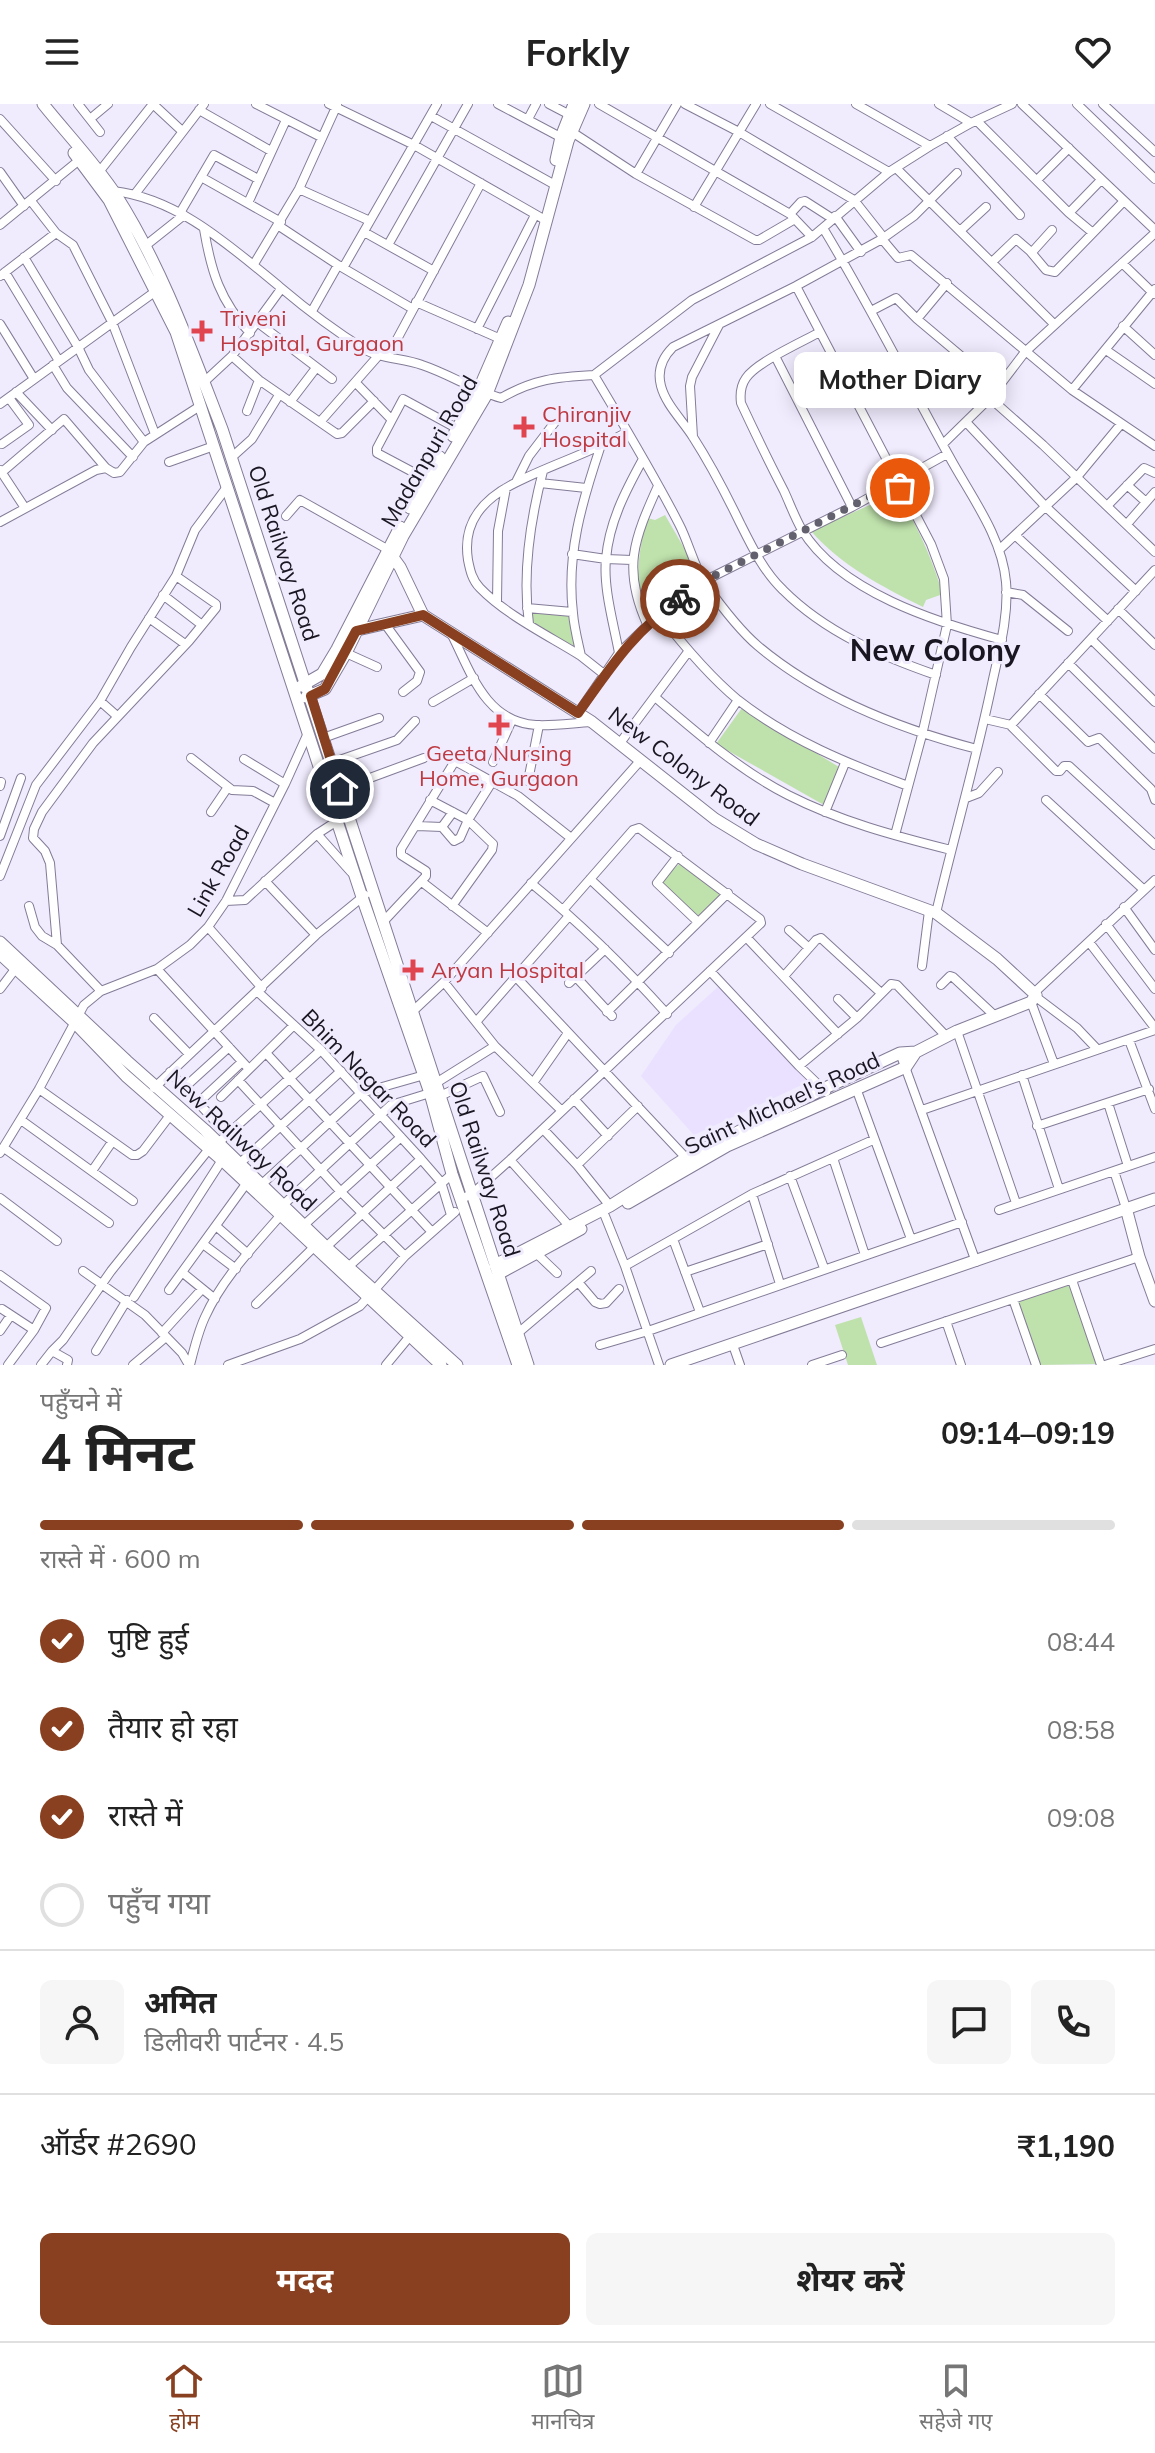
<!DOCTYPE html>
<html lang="hi">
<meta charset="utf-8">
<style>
:root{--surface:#fff;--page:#f6f6f6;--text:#222;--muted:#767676;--line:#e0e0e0;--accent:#884020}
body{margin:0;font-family:Mulish,"Noto Sans Devanagari",sans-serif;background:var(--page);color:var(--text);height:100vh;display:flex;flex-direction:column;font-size:30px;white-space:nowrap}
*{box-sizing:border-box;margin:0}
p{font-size:26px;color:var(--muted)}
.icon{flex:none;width:44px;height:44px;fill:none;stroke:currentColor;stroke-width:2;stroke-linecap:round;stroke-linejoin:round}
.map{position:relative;height:1261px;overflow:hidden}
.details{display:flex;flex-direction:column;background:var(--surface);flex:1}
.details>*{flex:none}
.pin{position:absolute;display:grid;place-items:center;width:68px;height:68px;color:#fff;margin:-34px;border:4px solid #fff;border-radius:50%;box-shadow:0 2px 8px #0007}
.courier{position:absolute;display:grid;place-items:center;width:80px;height:80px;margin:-40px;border:6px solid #884020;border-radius:50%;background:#fff;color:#222;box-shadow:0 2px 10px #0007}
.bubble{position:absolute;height:56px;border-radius:12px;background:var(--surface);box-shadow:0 4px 20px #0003;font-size:26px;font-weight:700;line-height:56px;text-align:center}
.headline em{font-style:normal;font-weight:700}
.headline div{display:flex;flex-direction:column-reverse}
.headline{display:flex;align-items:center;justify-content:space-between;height:136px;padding:0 40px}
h1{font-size:52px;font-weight:700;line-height:60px}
.bar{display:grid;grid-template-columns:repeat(4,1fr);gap:12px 8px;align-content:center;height:96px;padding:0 40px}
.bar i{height:10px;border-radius:6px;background:var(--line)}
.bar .active{background:var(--accent)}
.bar p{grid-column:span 4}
.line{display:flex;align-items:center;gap:20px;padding:0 40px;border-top:2px solid var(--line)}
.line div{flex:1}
.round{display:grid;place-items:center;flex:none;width:84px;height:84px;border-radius:12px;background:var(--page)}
ol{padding:0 40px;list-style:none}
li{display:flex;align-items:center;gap:24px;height:88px}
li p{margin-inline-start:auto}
li .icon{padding:8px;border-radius:50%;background:var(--accent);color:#fff;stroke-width:4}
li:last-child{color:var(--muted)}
li i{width:44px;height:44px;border:4px solid var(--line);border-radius:50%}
.primary-button{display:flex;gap:16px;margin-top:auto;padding:16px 40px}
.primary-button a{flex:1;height:92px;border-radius:12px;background:var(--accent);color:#fff;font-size:32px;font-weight:700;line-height:92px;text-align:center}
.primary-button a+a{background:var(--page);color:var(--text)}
header{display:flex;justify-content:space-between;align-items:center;height:104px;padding:0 40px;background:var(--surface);font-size:36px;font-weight:700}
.tab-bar{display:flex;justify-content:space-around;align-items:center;height:112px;border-top:2px solid var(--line);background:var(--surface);font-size:22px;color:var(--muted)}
.tab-bar a{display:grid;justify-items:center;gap:4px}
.tab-bar .active{color:var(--accent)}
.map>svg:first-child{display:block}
.built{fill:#e9e1ff}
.green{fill:#bfe2ac}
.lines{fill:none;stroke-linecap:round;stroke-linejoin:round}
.street-casing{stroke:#847c97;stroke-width:10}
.secondary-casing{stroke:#847c97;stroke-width:13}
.street{stroke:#fff;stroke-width:8}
.secondary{stroke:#fff;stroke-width:11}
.done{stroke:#64616e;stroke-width:8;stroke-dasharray:0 14.4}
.route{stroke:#884020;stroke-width:10}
.health-dot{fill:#e0444e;stroke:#f0ebfd;stroke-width:3}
.labels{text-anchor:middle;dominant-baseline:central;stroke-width:6;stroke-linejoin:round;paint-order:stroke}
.health-label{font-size:22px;fill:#be3a42;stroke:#f0ebfd;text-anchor:start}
.street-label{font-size:22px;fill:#191621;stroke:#f0ebfd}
.district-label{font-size:30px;font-weight:bold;fill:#191621;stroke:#f0ebfd}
</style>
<header><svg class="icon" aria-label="menu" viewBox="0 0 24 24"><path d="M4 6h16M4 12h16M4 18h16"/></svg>Forkly<svg class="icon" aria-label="heart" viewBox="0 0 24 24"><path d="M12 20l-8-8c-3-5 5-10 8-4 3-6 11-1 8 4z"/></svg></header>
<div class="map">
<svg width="1155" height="1261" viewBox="0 0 1155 1261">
<rect width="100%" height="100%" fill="#f0ebfd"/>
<path class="built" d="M720,881l88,97 -114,53 -53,-59 35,-51z"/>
<path class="green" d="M897,389c20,31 35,66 46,101l-17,6 -3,7c-42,-21 -81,-41 -112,-76z
M665,411l29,50 -3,20 -40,26c-3,-6 -8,-11 -10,-17 -7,-20 1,-57 6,-76l8,2z
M531,509l38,3 8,32 -46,-26z
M742,604l97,59 -15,38 -108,-61z
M681,758l43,33 -25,24 -40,-36z
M1070,1181l26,79 -57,1 -21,-64z
M861,1213l16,48h-29l-13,-40z"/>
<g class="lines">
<g class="street-casing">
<path id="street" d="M78,0l22,28
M153,0l29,27
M256,0l65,33
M329,0l85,41 133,76
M498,0l66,35
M549,0l23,12
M599,0l191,110 22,23
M685,0l54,28 115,68 30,38
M770,0l119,68
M856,0l74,42
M939,0l32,19
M1022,0l133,126
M1077,0l78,75
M1103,0l52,48
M199,6l72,41
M431,12l126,70
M0,15l56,62
M90,15l18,-15
M528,15l8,-15
M977,17l92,92
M572,28l64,42 119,66h4l36,-21
M947,32l73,79
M897,65l157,155
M0,68l24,34
M99,68l54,-68
M636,70l41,-70
M201,73l80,45
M1037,76l32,-32
M299,85l71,32
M113,87c65,7 118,56 167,96 26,22 55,44 84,62 16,10 40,9 58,16 27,9 51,25 79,33 33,-19 56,-21 93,-23
M135,90l69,-90
M31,97l25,32 17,12 39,77 43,112
M248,99l38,-83
M694,103l62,-103
M180,109l34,-58 44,24
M790,110l11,-12 4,-1 28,18
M835,112l26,36
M0,121l83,-68
M279,122l59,39 75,44
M823,124c45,74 84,152 126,228 21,39 53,80 57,126 3,34 -7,69 -14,102 -16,77 -38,152 -56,229
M204,125c7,42 16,72 46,104
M961,126l25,-23
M364,128l70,39
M1093,129l-24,-20 32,-33
M882,135l16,19 13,-3 161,135 83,56
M388,141l80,-141
M145,142l39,-31
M1030,147l16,19 9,2 68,-70
M24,153l54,90 11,23 55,72
M992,158l24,-23 14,12 4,-1 18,-20
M1122,159l32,31
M254,160l45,-75 38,-84
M343,164l94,-164
M5,168l54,89
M0,172l56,-43
M796,182l135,258 13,35 3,46 -25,110 -27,100
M416,198l87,38
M312,207l26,-46
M871,207l25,-13 21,21 81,68
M917,215l30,-36
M257,218l75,57
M0,220l34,55
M1123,222l32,29
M477,225l58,-114
M820,228c-18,10 -63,30 -74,46 -5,7 -6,17 -5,25 14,30 28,59 43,88 6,13 11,27 18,39 38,62 134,92 200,110
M1106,246l49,34
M232,252l27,24 78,54 5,-1 32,-32
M388,252l93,-173
M775,252l77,151
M53,261l14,23 66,69
M594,271c29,49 59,98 85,149 10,19 15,43 27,61 15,21 32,44 52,61 62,52 142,83 219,103
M594,271l98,-75 120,-63 77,-65 41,-26 41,-23 41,-19
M204,278l28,-26 49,-67
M356,279l35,36
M1072,286l83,-101
M16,288l36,38
M990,294l53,47 112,107
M290,298l26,-34
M0,300l156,-113
M247,307l12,-31
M320,318l59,-67
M966,318l80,85 90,84
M693,333l-3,-51 2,-9 27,-52
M2,340l27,-19 -20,-27
M943,340l47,-46 35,-46 130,-119
M600,344c-18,54 -34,107 -27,165 1,14 5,29 8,43l24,19
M232,353l20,-18 27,-44
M169,358l45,-16
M0,366l25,38
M1,369l63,-54 42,49 8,5 6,-1 24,-30 56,-36
M426,375l-49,-26v-5l26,-49 55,30
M516,378l13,-26 26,-34
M540,379l46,5
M1127,381l19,17
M1107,402l37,-38 11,5
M286,412l14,-16 87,49
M0,418l96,-52 10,-2
M1127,420l28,-32
M1016,432l92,85
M999,446l78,-73 44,-53
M572,450l34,5 26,1
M1006,488l17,3 45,36
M163,491l39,30
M497,498l1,-71 8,-43
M527,504l45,4
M1118,505l37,36
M659,510c24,31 49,61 79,86 51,40 111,64 170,86
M149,514l36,26
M385,520l35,48 -3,9 -14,11
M529,520c-7,-51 1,-103 14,-153
M647,520c-25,-55 -13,-85 11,-138
M452,531c19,38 34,87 84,90 18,1 37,-2 55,-3
M1091,535l64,63
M346,549l31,14
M619,549c-5,-28 -16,-65 -13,-94 3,-37 20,-69 37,-100
M581,552c-32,-20 -75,-41 -101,-68 -8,-8 -10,-18 -12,-28 -6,-38 15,-61 47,-77 37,-19 76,-30 112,-51
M1068,559l87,86
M936,571c-55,-19 -111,-43 -153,-85 -19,-18 -31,-43 -43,-67 -14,-29 -29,-58 -47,-86 -10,-16 -27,-32 -32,-51 -4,-15 1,-28 12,-39l123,-61 86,-47 32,-23 43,-43
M1039,590l49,48 11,-4 52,51 4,11
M655,593c42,36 84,73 133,98 51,26 107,41 163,55
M100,597l17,15
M433,598l41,-24
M578,609l41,-60 40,-39 45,-33 148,-74 95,-53
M985,615l26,6 144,-155
M1010,621l46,46h4l4,-5h5l86,79
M323,634l56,-20
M620,639l68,-91
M709,639l29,-43
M191,654l41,32 21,1 22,12
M244,655l41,25
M493,658l19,-42
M331,659l66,-23 18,-19
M528,677l11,-56
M0,682l1,-4
M340,685l84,-31
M966,694l13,-5 19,-21
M430,696l38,20 25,24 -1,6 -40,56
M1046,696l97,89
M211,708l17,-25
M825,708l20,-49
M417,722l25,1 11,-15
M442,723l12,14 6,-3 8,-18 24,-38
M317,730l34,38
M0,732l21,-58
M678,752l-21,27 41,39
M0,772l36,-91 64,-84 31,-54 45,-71 19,-46 32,-43
M590,775l79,74
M265,777l51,54
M422,778l66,51
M531,779c49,40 94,84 136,131
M226,797l19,-1 72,-66 20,-13
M29,802l6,21 7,9 15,9 44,46
M1124,803l31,43
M383,818l43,-46v-5l-25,-16v-6l54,-88 63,35 53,42
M1106,820l49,65
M208,823l54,61
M789,826l20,18
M747,834l91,96
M1089,838l66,86
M57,841l-7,-82 -5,-12 -12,-13 1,-9 8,-17 51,-69 96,-102 27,-33v-4l-40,-28
M922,862l7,-55
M157,865l92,100
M710,867l89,95 27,26
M785,871l31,-35 5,-2 60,55
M576,873l36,39
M517,874l170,181
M444,878l51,64 67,65
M569,879l36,-34
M941,881l9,-9 3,1 42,39
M0,885l16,-21
M258,888l63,58 100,109 20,23 10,33
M1035,888l120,-112
M1036,893l41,31 20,21
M838,895l19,19
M1031,898l23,62
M412,908l32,-30 196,-221
M607,908l121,-119
M154,914l35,36
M476,918l93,-106
M957,927l59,172
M1129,936l26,69
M266,949l166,179
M900,949l76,209
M799,962l58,-48 34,-34 6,1 49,51
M170,968l57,62
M1022,971l37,114
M238,976l103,112 64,64
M436,979l59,-37
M533,979l35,-50
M185,983l44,-40
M154,984l162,-153 49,-40
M856,984l55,151
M39,985l93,66h5l6,-4 28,-37
M440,992l43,-20 17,36
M221,993l73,-72
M574,995l34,37
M199,998l43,-40
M1108,999l20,63
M922,1006l233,-80
M21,1016l112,81
M1037,1022l112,-37
M543,1025l34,36 33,41
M218,1039l103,-93
M4,1044l105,75
M0,1049l39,-64 45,-84 17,-14 56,-22 33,-24 18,-18 18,-26 59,-117 23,-51
M833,1054l32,97
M510,1056l61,68
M239,1060l102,-93
M577,1061l61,-59
M92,1067l20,-29
M1114,1067l12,37
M790,1072l34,92
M261,1081l100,-92 67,-19
M752,1090l28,90
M0,1094l57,43
M461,1095l11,-5 38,-34 251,-237 -1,-4 -121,-91 -6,2 -70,80
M283,1101l108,-100 39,-12
M999,1106l156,-53
M605,1112l20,50 34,99
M304,1121l97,-88
M216,1122l32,28
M673,1135l27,73
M203,1140l33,25
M326,1143l95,-88
M536,1149l21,20
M625,1162l127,-72 121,-54
M348,1163l104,-93
M83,1167l62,44 37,38 7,12
M685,1168l83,-28
M183,1169l32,26
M0,1171l46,33 -12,22 -26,35
M1072,1176l29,85
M578,1178l17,20 5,2 6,-1 13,-14
M169,1186l77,-106
M134,1193l88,-137
M1013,1195l23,66
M256,1200l58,-57
M2,1205l32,21
M946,1217l15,44
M0,1227l11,-16
M162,1229l40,-44
M518,1229l73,-62
M881,1239l258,-86
M600,1241l48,-14 314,-109
M733,1241l7,20
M96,1247l31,-51
M41,1261l11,-14
M67,1261l1,-5 -16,-9 11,-11 48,-69 98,-122
M133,1261l33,-28
M190,1261c4,-16 8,-33 15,-48 17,-38 48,-70 75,-101
M228,1261l72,-26 60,-33 45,-50 50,-44
M386,1261l24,-29
M812,1261l30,-10
M1105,1261l50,-16"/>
</g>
<g class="secondary-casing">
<path id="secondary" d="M43,0c24,30 52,59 73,91 46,72 75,154 106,234l306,936
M74,49l35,47 67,132 186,565 68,196 22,81 66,191
M556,56l5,-23 13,-33
M453,332l25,-45 30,-69
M410,404l30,-51
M387,445l13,18 23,48 169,107 123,97 41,25 46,20 134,49 61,46 39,36 -5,7 -74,29 -41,21 -16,1 -77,36 -137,69 -76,48 -115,59
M353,527l70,-16
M301,582l21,-12 15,-25 63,-122
M306,593l19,-8 21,-36 57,-117 84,-142 42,-109 39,-144 16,-37
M0,838l127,119 78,69 121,117 131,118
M0,850l74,68 52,54 96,84 219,205
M628,1099l99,-57 179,-79 10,-15
M1126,1104l13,49 16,44
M498,1170l83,-45
M671,1261l484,-166"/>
</g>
<use href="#street" class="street"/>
<use href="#secondary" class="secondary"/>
</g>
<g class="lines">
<path class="done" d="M680,495l24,-18 193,-98 3,5"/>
<path class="route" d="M340,685l-29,-93 14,-7 31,-58 67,-16 155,98c33,-46 54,-80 102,-114"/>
</g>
<g class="health-dot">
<path d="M198 215h8v8h8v8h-8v8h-8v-8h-8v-8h8z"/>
<path d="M520 311h8v8h8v8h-8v8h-8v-8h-8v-8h8z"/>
<path d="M495 609h8v8h8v8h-8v8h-8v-8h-8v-8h8z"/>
<path d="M409 854h8v8h8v8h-8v8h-8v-8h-8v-8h8z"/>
</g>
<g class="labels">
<g class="health-label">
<text x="220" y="214">Triveni<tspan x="220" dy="25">Hospital, Gurgaon</tspan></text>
<text x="542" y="310">Chiranjiv<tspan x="542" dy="25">Hospital</tspan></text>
<text x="499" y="649" text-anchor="middle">Geeta Nursing<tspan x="499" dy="25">Home, Gurgaon</tspan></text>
<text x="431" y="866">Aryan Hospital</text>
</g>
<g class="street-label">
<text transform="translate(429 347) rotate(-60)">Madanpuri Road</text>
<text transform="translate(284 449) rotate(72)">Old Railway Road</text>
<text transform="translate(684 662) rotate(37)">New Colony Road</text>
<text transform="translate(218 767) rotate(-60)">Link Road</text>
<text transform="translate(369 974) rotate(46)">Bhim Nagar Road</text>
<text transform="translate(782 999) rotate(-25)">Saint Michael's Road</text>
<text transform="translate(242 1036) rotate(43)">New Railway Road</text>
<text transform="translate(485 1065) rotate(72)">Old Railway Road</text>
</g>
<g class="district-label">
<text x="935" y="546">New Colony</text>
</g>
</g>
</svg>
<div class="pin" style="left:900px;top:384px;background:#ea580c"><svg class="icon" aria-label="bag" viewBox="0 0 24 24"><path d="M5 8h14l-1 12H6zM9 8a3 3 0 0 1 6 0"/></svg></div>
<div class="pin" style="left:340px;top:685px;background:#1f2937"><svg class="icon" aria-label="home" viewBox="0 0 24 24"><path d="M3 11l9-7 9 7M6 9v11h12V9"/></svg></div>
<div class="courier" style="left:680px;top:495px"><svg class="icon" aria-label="bike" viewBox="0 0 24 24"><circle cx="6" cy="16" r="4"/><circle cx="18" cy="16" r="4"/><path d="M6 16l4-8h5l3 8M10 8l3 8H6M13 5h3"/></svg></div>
<div class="bubble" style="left:794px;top:248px;width:212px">Mother Diary</div>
</div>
<section class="details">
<div class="headline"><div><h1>4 मिनट</h1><p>पहुँचने में</p></div><em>09:14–09:19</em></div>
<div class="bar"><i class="active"></i><i class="active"></i><i class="active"></i><i></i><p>रास्ते में · 600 m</p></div>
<ol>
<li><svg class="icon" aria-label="check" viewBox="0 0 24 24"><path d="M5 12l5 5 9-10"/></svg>पुष्टि हुई<p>08:44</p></li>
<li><svg class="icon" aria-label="check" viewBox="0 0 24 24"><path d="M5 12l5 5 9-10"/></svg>तैयार हो रहा<p>08:58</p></li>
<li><svg class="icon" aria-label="check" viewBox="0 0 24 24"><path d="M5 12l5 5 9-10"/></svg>रास्ते में<p>09:08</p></li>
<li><i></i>पहुँच गया</li>
</ol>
<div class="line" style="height:144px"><a class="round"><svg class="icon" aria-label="person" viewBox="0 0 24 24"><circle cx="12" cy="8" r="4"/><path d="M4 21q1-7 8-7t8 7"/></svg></a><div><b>अमित</b><p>डिलीवरी पार्टनर · 4.5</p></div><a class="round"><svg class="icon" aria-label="chat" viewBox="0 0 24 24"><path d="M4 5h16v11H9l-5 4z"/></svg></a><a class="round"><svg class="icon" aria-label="phone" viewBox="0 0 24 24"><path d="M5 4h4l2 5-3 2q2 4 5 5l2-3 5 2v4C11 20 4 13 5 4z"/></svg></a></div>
<div class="line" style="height:104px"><div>ऑर्डर #2690</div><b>₹1,190</b></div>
<div class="primary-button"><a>मदद</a><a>शेयर करें</a></div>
</section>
<nav class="tab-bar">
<a class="active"><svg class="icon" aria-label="home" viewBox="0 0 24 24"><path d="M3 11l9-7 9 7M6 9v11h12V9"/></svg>होम</a>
<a><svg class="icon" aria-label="map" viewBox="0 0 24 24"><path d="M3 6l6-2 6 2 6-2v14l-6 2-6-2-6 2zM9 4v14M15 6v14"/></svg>मानचित्र</a>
<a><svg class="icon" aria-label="saved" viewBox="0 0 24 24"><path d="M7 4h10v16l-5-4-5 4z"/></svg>सहेजे गए</a>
</nav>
